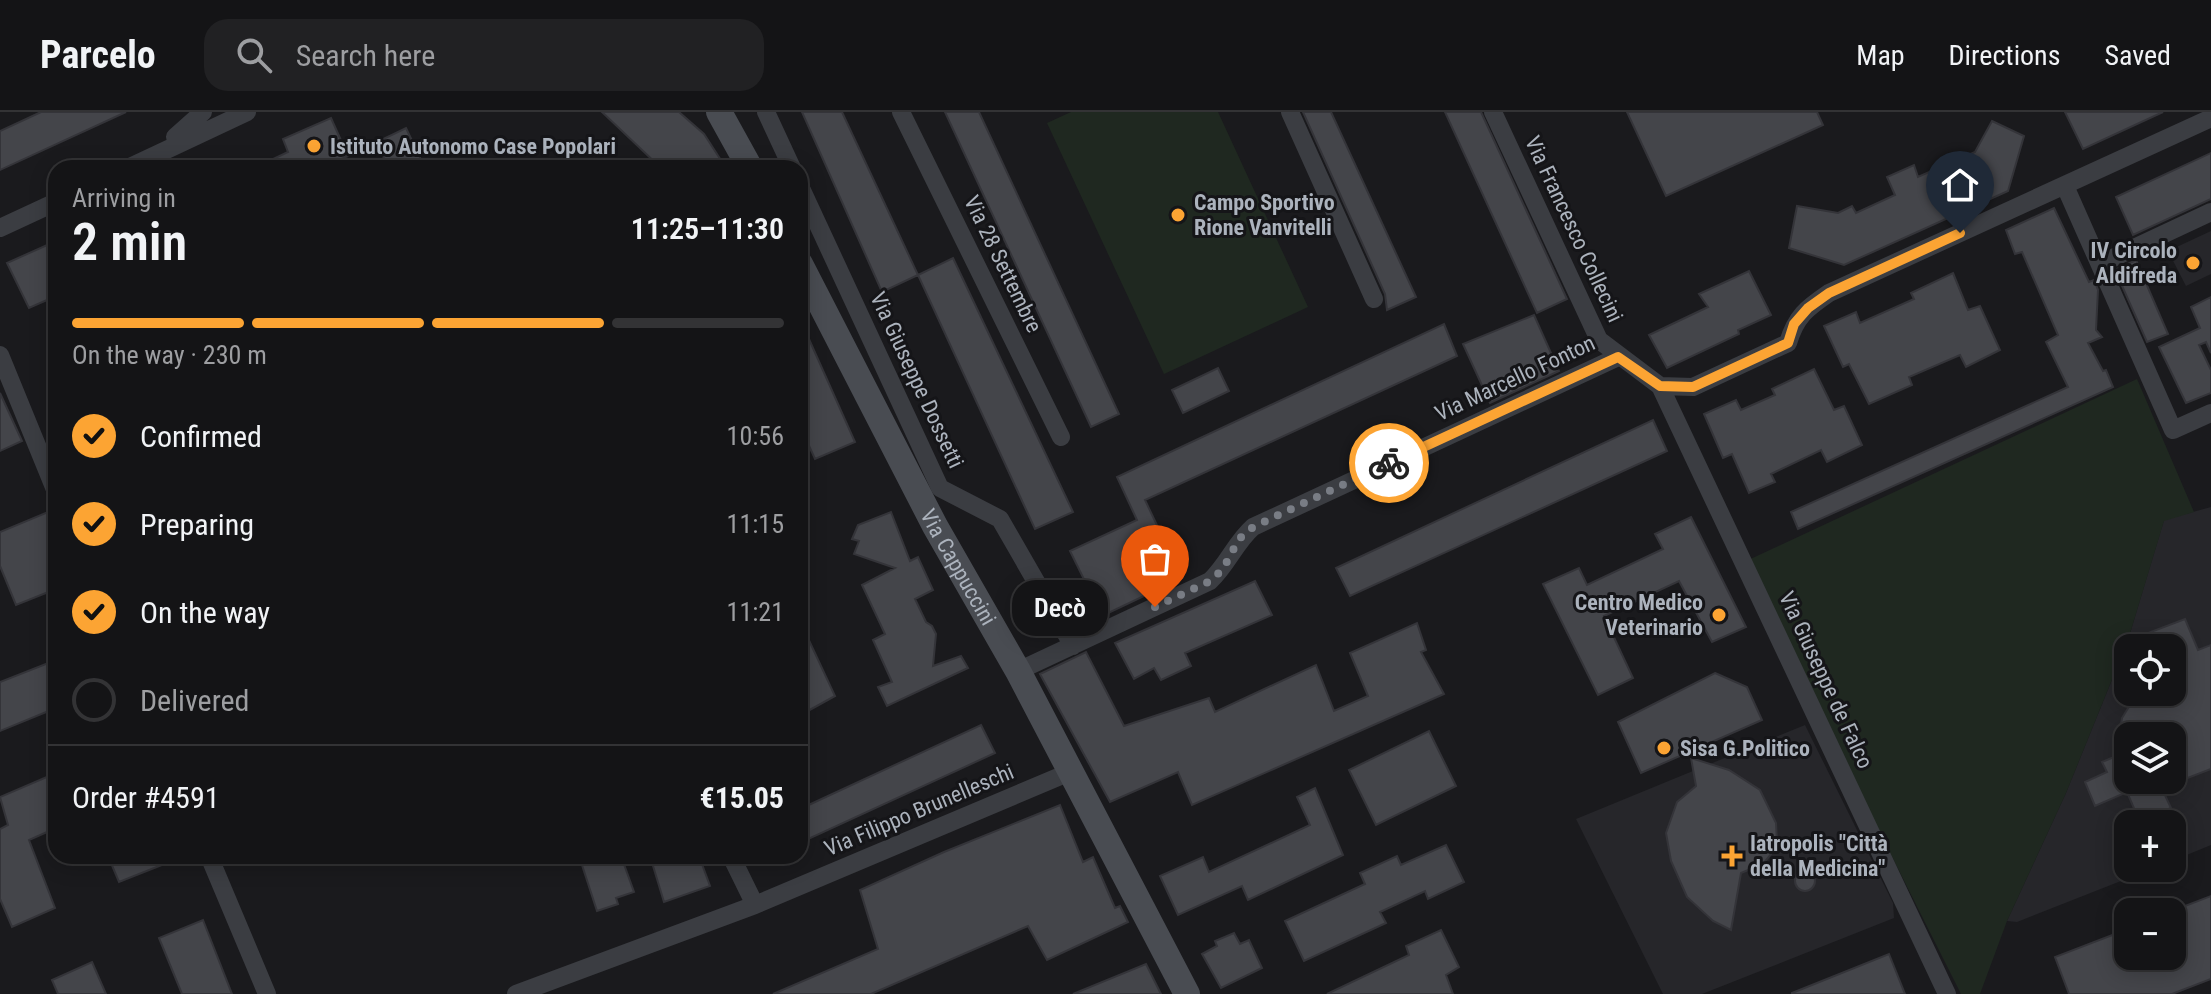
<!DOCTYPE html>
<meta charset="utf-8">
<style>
:root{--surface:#141416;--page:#212123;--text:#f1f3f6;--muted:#9d9ea1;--line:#333335;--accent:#fca433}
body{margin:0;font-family:"Roboto Condensed",sans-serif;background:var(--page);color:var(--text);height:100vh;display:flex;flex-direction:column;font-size:30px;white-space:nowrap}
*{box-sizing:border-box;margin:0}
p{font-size:26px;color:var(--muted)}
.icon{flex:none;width:44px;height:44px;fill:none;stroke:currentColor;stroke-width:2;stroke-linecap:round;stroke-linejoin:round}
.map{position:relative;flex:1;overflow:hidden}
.sheet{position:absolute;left:48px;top:48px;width:760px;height:704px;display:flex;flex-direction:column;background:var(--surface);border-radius:24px;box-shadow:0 4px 20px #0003,0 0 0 2px var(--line)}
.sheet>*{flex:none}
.controls{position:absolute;left:2114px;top:522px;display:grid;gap:16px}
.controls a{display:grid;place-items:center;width:72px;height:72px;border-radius:16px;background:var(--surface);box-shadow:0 4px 20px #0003,0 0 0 2px var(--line);font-size:40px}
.pin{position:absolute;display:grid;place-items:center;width:68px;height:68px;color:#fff;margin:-82px -34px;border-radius:50% 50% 50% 0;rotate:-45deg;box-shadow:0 0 8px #0007}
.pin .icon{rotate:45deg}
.courier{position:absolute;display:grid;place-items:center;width:80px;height:80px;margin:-40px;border:6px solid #fca433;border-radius:50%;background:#fff;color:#222;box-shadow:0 2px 10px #0007}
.bubble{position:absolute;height:56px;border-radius:24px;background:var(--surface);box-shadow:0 4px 20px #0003,0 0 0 2px var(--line);font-size:26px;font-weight:600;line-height:56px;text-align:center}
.overview em{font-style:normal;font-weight:600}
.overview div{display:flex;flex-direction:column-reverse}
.overview{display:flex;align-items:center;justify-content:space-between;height:136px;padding:0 24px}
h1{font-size:52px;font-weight:600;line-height:60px}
.bar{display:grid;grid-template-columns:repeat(4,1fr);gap:12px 8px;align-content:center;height:96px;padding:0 24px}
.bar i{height:10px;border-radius:6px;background:var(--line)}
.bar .selected{background:var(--accent)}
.bar p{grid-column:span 4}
.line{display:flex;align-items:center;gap:20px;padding:0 24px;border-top:2px solid var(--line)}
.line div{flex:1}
ol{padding:0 24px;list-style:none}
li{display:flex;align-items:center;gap:24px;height:88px}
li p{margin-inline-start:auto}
li .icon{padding:8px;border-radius:50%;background:var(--accent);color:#111;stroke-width:4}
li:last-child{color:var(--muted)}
li i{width:44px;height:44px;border:4px solid var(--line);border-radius:50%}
header{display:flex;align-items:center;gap:48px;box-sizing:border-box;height:112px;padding:0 40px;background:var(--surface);border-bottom:2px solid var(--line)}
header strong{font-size:38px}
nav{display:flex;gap:44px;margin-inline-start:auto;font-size:28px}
.search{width:560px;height:72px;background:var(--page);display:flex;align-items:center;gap:20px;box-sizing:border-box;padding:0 28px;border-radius:24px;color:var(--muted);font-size:30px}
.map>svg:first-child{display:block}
.built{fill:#26262a;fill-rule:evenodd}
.green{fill:#1f2820}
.building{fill:#44454a;stroke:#343439;stroke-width:2}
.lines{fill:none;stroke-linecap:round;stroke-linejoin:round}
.street{stroke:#3b3d42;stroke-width:18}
.secondary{stroke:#494c52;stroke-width:26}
.done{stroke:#797d85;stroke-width:8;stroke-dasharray:0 14.4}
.route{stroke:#fca433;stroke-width:10}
.poi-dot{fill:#fca433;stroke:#151518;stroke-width:3}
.labels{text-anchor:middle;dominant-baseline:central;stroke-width:6;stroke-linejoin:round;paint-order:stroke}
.poi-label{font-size:22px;font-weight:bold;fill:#acb3bd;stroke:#151518;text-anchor:start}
.street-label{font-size:22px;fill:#acb3bd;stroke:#151518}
</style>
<header>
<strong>Parcelo</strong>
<div class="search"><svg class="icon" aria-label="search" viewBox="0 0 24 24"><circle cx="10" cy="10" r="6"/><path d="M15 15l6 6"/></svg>Search here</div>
<nav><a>Map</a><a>Directions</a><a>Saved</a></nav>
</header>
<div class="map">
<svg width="2211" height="882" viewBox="0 0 2211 882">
<rect width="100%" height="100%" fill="#1a1a1d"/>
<path class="built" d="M2211,119v43l-25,12 -18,-35z
M2211,395v338l-39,16v-37h-44v44h26l-137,54 -10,-1 59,-128 62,-153 36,-120zM2128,536h44v44h-44zM2128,624h44v44h-44z
M1805,613l88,178 1,15 -192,76h-39l-87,-175z"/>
<path class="green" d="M1071,0h147l90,195 -144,67 -117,-251z
M2137,267l57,133 -30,9 -36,119 -62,153 -59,128 -27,73h-19l-217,-432z"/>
<path class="building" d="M41,0h85l-126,58v-39z
M602,0h77l25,22 22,34h-65z
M802,0h40l76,163 -36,17z
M945,0h34l140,302 -28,13z
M1303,0h28l85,185 -29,13 -2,-16z
M1445,0h36l86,187 -30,14z
M1627,0h190l6,13 -157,71z
M2065,0h98l-80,37z
M331,6l17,38 -26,12h-68l34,-16 -5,-13z
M1992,9l32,15 -16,55 -164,74 -55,-17 8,-42 41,7 14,-7 4,7 39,-18 -8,-18 27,-12 4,12 57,-25z
M406,16l19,40h-37l-11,-26z
M2211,41v46l-78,36 -17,-38z
M2054,96l35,74 5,-2 4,10 -2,40 6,7 -14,6 15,28 3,-1 7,17 -315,142 -7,-17 277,-125 -22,-45 12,-7 -36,-83 -7,2 -9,-24z
M56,129v55l-27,12 -22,-45z
M953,146l120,254 -38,17 -117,-254z
M2136,148l32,74 -21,8 -32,-72z
M1749,159l22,44 -33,15 1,4 -72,34 -18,-33 59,-28 -9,-13z
M1953,161l15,37 12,-4 20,44 -34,17 -6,-12 -51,22 3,8 -43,19 -20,-40 -6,3 -19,-41 32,-14 4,11 54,-24 -3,-6z
M2211,185v56l-5,-11 -7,3 12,25v23l-25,10 -27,-56 41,-19 -9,-21z
M1534,203l25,56 -69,32 -27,-59z
M800,207l55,123 -40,17 -15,-33z
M1444,212l13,32 -312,144 37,78 -80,38 -32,-65 67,-31 -20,-43z
M1218,256l11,23 -46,22 -11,-23z
M1814,257l20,41 10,-4 18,39 -35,17 -6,-12 -50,24 4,8 -26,11 -17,-39 -9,4 -19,-44 32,-14 5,10 34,-15 -3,-6z
M0,281l22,48 -22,10z
M1653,308l14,31 -317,145 -14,-28z
M48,400l8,18v59l-40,16 -16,-39v-34z
M891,400l19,49 8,-4 15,33 -18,9 11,23 6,4 4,8 -3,32 28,-10 7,12 -81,38 -9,-19 14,-5 -19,-42 12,-6 -23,-49 33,-17 -41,-14 5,-13 -7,-2 6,-14z
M1691,405l55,110 -34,15 -33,-61 -75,35 29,62 -35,17 -55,-111 36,-16 8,17 76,-36 -8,-15z
M1255,469l17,34 -87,38 6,13 -30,14 -7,-12 -20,11 -19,-36z
M2185,507l13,31 13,-5v124l-39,15v-48h-53l3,-18 16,-26h34v-44h-18l-6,-15z
M800,509l35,75 -29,16 -6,-12z
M1417,511l9,27 -5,2 23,42 -252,111 -14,-33 -68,30 -70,-128 46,-22 38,74 85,-28 6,14 101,-47 18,46 34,-15 -18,-43z
M56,548v48l-56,23v-49z
M1715,561l32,14 15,33 -121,53 -23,-51z
M981,613l14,28 -191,88 -4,-9v-23z
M1429,619l27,55 -80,39 -27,-55z
M2128,639v29h30l13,28 -32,12 -12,-28 -32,14 -10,-24 22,-10 -5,-10z
M1691,646l38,12 31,20 16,33 1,19 -5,11 -9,11 -22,9 -10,57 -18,-9 -26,-24 -16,-36 -5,-28 11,-31 19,-16z
M56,661v55l-27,12 26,68 -43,19 -12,-28v-70l8,-4 -8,-28z
M1315,676l28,67 -95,45 -6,-14 -64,29 -18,-39 43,-19 6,15 101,-47 -13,-28z
M1060,693l23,57 10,-5 22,51 5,-2 8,16 -81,38 -19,-34 -157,68h-98l105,-45 -18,-59 84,-38z
M1446,733l18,37 -36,17 -3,-8 -45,21 6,11 -82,38 -19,-40 80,-37 -5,-11 37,-17 4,9z
M108,744h74v1l-63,25z
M601,744h20l13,36 -18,6 2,6 -21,7 -15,-46z
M650,744h49l11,30 -46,16z
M1795 769a10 10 0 1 1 20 0a10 10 0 1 1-20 0Z
M2211,784v83l-39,15h-103l-14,-37 73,-28v27h44v-45z
M203,808l29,74h-50l-23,-56z
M1441,818l18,37 -13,8 7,19h-126l82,-39 -3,-9z
M1234,821l6,11 9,-4 13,28 -41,20 -19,-34 15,-8 -2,-5z
M1889,842l16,40h-113v-1z
M92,850l14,32h-48l-6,-14z
M1146,852l15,30h-88z"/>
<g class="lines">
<path class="street" d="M766,0l26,56
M901,0l160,325
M1290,0l84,187
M1493,0l106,228 61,46 287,608
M175,25l28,-25
M128,56l119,-56
M800,74l140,302 60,31 73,127
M2065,74l108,244 38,-17
M0,116l56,-26
M2100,152l111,-52
M0,243l56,137
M1660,274l33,1 95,-44c8,-27 19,-35 41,-50l382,-175
M1018,559l192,-90c18,-17 25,-38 43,-54l365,-170
M209,744l58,138
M731,744l24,49
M516,882l239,-89 315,-133"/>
<g class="secondary">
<path d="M719,0l31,56"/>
<path id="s1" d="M800,152l135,262 83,145 169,323"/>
</g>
</g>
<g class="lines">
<path class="done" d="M1155,495l55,-26 13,-12 16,-30 14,-12 136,-64"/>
<path class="route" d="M1389,351l229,-106 42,29 33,1 95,-44 6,-19 14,-16 21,-15 131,-60"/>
</g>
<g class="poi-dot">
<circle cx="314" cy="34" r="8"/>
<circle cx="1178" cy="103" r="8"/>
<circle cx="2193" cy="151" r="8"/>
<circle cx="1719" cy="503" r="8"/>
<circle cx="1664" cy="636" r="8"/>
<path d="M1728 732h8v8h8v8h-8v8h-8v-8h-8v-8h8z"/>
</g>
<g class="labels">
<g class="poi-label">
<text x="330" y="34">Istituto Autonomo Case Popolari</text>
<text x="1194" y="90">Campo Sportivo<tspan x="1194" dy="25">Rione Vanvitelli</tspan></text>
<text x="2177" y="138" text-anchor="end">IV Circolo<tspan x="2177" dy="25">Aldifreda</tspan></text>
<text x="1703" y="490" text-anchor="end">Centro Medico<tspan x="1703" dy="25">Veterinario</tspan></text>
<text x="1680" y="636">Sisa G.Politico</text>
<text x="1750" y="731">Iatropolis "Città<tspan x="1750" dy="25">della Medicina"</tspan></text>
</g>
<g class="street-label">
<text transform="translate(1574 117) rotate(65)">Via Francesco Collecini</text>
<text transform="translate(1003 152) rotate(64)">Via 28 Settembre</text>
<text transform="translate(1515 266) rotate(-25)">Via Marcello Fonton</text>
<text transform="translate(917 268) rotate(65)">Via Giuseppe Dossetti</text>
<text stroke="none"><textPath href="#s1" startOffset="342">Via Cappuccini</textPath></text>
<text transform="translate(1826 568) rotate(65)">Via Giuseppe de Falco</text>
<text transform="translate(919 698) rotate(-23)">Via Filippo Brunelleschi</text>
</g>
</g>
</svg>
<div class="controls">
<a><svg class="icon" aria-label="locate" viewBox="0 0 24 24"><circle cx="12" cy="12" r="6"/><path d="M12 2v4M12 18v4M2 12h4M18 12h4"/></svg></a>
<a><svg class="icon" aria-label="layers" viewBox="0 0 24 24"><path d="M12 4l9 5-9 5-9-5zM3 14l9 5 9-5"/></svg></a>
<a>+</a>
<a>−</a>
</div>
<div class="pin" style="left:1155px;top:495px;background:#ea580c"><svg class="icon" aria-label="bag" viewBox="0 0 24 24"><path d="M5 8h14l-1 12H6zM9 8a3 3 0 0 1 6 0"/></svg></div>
<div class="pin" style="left:1960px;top:121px;background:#1f2937"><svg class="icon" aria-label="home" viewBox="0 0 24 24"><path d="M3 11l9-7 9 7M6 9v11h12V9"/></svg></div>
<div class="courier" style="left:1389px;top:351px"><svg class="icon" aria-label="bike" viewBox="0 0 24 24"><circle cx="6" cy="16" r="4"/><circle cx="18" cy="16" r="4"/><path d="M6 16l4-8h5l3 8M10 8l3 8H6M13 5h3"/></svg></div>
<div class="bubble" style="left:1012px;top:468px;width:96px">Decò</div>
<section class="sheet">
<div class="overview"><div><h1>2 min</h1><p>Arriving in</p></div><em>11:25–11:30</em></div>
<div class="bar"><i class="selected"></i><i class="selected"></i><i class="selected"></i><i></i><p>On the way · 230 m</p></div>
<ol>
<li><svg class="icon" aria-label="check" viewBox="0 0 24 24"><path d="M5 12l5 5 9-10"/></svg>Confirmed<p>10:56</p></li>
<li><svg class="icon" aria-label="check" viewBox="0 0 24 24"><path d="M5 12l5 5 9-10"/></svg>Preparing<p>11:15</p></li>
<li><svg class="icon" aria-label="check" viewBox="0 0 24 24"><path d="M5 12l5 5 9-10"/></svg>On the way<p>11:21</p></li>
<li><i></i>Delivered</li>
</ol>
<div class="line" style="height:104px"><div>Order #4591</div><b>€15.05</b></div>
</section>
</div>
